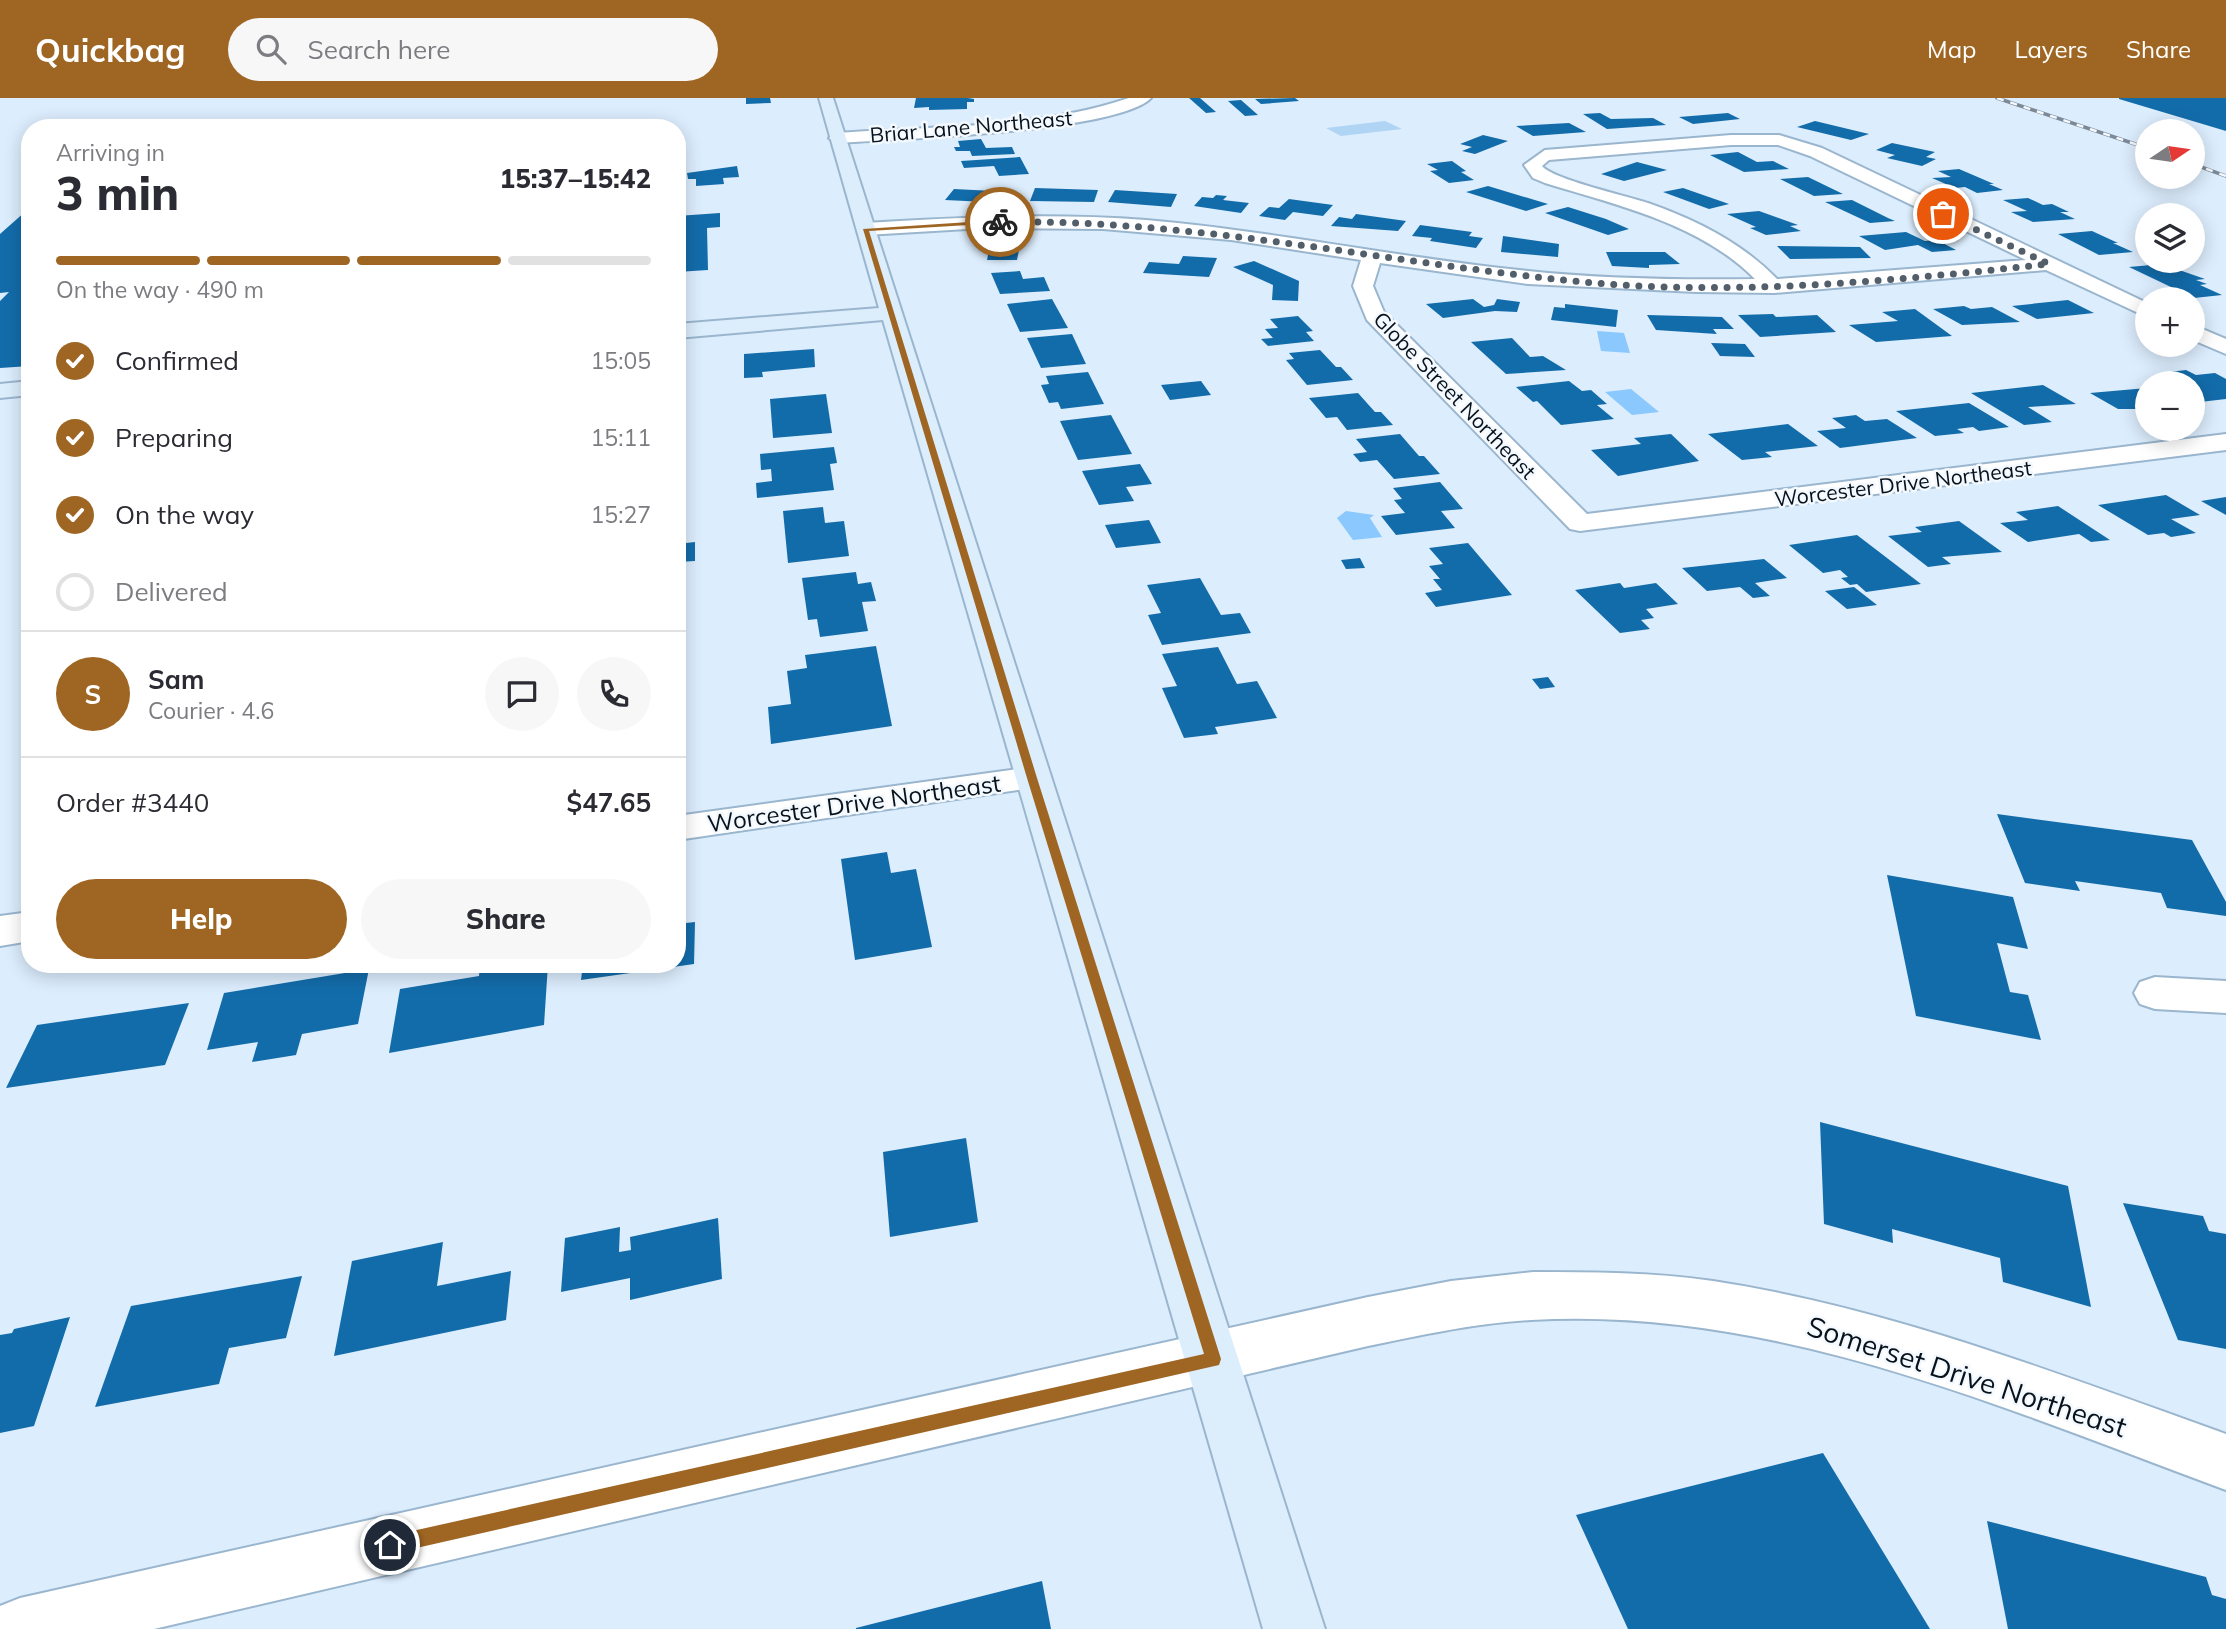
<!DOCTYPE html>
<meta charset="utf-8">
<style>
:root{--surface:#fff;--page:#f7f7f7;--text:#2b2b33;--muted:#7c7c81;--line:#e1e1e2;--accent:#9f6623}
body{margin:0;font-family:Mulish,sans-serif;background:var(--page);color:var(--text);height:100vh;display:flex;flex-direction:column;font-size:26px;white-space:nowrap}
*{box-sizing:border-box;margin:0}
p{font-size:23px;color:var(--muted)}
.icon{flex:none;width:38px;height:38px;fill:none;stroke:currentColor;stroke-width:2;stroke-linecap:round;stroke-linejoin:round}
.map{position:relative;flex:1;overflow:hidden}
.side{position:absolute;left:21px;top:21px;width:665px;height:854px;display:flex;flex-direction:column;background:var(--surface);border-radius:28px;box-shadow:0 4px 18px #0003}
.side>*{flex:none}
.needle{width:46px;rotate:77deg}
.tools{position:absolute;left:2135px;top:21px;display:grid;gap:14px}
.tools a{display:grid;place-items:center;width:70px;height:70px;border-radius:50%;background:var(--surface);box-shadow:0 4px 18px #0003;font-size:35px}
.pin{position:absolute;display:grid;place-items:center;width:60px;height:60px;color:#fff;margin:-30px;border:4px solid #fff;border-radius:50%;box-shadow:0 2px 7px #0007}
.courier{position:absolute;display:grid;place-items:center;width:70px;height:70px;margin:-35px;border:5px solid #9f6623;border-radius:50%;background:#fff;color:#222;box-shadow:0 2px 9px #0007}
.head em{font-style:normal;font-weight:800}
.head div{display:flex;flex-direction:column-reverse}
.head{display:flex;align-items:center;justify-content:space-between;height:119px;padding:0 35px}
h1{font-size:46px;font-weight:800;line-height:52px}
.bar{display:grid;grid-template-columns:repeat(4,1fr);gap:10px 7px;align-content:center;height:84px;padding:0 35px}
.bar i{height:9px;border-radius:5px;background:var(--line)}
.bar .active{background:var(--accent)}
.bar p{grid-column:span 4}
.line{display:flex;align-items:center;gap:18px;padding:0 35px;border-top:2px solid var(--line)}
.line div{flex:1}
.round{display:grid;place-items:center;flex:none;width:74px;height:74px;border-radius:37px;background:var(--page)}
ol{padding:0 35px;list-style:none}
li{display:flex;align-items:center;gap:21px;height:77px}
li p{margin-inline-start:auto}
li .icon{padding:7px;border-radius:50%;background:var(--accent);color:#fff;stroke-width:4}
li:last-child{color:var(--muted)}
li i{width:38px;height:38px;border:4px solid var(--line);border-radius:50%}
.button{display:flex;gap:14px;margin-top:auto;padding:14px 35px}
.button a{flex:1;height:80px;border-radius:42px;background:var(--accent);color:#fff;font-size:28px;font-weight:800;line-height:80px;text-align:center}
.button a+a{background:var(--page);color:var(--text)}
header{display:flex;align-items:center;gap:42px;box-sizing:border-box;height:98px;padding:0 35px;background:var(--accent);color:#fff}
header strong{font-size:33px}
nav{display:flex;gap:38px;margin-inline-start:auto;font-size:24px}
.search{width:490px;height:63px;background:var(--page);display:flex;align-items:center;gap:18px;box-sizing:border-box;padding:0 24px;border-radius:38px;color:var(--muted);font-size:26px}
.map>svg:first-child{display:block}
.green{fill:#b0d4f4}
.water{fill:#8ac8fe}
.building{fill:#136caa}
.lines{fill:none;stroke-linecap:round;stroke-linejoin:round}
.street-casing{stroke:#9ab6ce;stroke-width:4}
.secondary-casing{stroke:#9ab6ce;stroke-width:4}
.street{fill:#fff;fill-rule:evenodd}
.secondary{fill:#dcedfc;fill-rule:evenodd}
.rail-casing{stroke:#7c8996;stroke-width:3.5}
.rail{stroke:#f3f9fe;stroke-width:2.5;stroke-dasharray:7;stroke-linecap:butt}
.route{fill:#9f6623}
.done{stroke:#525f6a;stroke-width:7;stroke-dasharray:0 12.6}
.labels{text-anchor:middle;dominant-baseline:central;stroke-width:5;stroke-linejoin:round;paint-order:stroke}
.far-street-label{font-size:21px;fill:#08121b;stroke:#f3f9fe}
.street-label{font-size:24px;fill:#08121b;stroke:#f3f9fe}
.near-street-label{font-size:28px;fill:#08121b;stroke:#f3f9fe}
</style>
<header>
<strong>Quickbag</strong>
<div class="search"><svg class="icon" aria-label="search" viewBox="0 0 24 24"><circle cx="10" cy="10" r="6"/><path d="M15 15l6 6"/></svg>Search here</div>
<nav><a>Map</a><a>Layers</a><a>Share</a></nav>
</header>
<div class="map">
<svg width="2226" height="1531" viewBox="0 0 2226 1531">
<rect width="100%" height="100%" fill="#dcedfd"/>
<path class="green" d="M1385,23l17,8 -61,7 -15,-8z"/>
<path class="water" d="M1597,233l27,2 6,20 -29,-2z
M1631,291l28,23 -27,3 -27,-23z
M1346,413l28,4 -4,3 12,19 -29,3 -16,-22z"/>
<path class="building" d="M746,0h24l1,5 -25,1z
M916,0h52l6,1v3h-7v7l-38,1v-3l-15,1z
M1189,0h11l16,14 -10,1z
M1295,0l4,3 -38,3 -6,-5z
M2119,0h107v33l-107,-32z
M1241,2l17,15 -13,1 -17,-15z
M1600,15l11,6 42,-1 13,7 -59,4 -24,-15z
M1728,15l12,6 -47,5 -14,-7z
M1815,23l54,13 -18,6 -54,-13z
M1569,25l17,9 -53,4 -17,-10z
M1483,37l25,6 -33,13 -13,-3 10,-4 -12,-3z
M981,41l5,9 26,-1 3,7 -43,2 -2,-5h-14l-2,-4h6l-2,-6z
M1892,45l43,9 -9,5 10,2 -14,7 -35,-8 8,-3 -19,-5z
M1738,54l19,10 16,-1 16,8 -45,3 -34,-17z
M1020,59l9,17 -30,2 -5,-10 -30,2 -3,-7z
M1452,63l14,10 -5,1 13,8 -25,3 -19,-12 8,-1 -11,-6z
M1637,64l30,8 -43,11 -23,-7z
M737,68l2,11 -16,1 1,6 -28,2v-7h-8l-1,-6z
M1959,71l35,15h-5l14,6 -26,3 -12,-6 -10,1 -23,-10 19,-1 -13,-6z
M1808,79l35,17 -29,2 -34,-17z
M1488,88l60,18 -22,7 -60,-19z
M1035,90l63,2 -4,12 -64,-1z
M1683,90l46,16 -20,5 -46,-17z
M954,91l60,3 -7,11 -62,-3z
M1115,92l62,4 -6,13 -63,-5z
M1216,97l11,1 -4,4 26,3 -8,10 -47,-7 8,-9 11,1z
M2028,100l15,7 9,-1 17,8h-9l15,7 -42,3 -22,-10 16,-1 -24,-11z
M1289,101l44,6 -10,11 -30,-4 -8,8 -26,-4 10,-9 10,1z
M1852,102l36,18 7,3 -25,2 -45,-21z
M1568,109l38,12 23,10 -21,6 -63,-22z
M26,113h4v155l-30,2v-67l9,-9 -9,1v-59z
M1759,113l39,14 -8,1 11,5 -35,4 -16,-7 6,-1 -29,-13z
M720,115v14l-13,1 1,42 -31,2v-56z
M1356,116l50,7 -8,10 -67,-5 8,-9 13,2z
M1420,127l52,7 -3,4 14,2 -7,10 -46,-7 2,-3 -20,-2z
M2092,133l26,12h-5l20,9 -34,3 -41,-21z
M1906,134l19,9 12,-1 19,10 -24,2 -14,-7 -33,5 -26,-14z
M1503,138l56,8 -1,13 -57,-5z
M990,147h30l-3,15h-30z
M1777,148l83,1 11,11 -81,1z
M1606,154h59l15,12 -31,1v3l-37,-2z
M1183,158l34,2 -8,19 -66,-4 6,-11 30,2z
M1254,163l45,20 -1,20 -26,-1 1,-15 -40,-18z
M2162,166l43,15 -9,1 11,4 -7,1 22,10 -28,3 -65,-31z
M1020,173l3,8 21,-2 6,14 -50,3 -9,-21z
M1052,201l16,29 -48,4 -13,-28z
M1473,201l11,8 10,-2 3,-6 23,3 -3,10 -22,-1 -52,7 -17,-14z
M2068,202l26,13 -57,6 -25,-13z
M1565,206l53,6 -2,17 -65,-7 3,-13 11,1z
M1964,208l7,3 21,-2 28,15 -58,3 -29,-16z
M1915,211l37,27 -76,6 -27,-17 49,-4 -16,-9z
M1773,216l3,3 41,-2 19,17 -76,5 -22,-22z
M1647,217l75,2 12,12h-21l4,5 -61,-4z
M1298,218l15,15 -7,1 8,9 -46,5 -7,-7 12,-1 -8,-9 13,-1 -8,-9z
M1072,236l14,30 -45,4 -14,-30z
M1512,240l18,19 13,-1 23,14 -60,4 -35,-32z
M1711,245l34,1 10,13 -35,-1z
M814,251l1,18 -53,5 1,5 -19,1v-24z
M1320,252l16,17h5l12,13 -46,5 -21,-25 8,-1 -5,-6z
M2186,272l10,5 19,-2 11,6v20l-26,3 -7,-4v-11l5,-1 -29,-14z
M1088,274l16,32 -43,5 -3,-7 -9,1 -8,-18 8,-1 -3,-8z
M1201,283l10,14 -41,5 -9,-15z
M1569,283l13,10 9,-1 16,14 -10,1 17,14 -53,6 -24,-24 -4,1 -17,-15z
M2043,287l33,19 -48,3 24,15 -28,3 -53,-32z
M2147,290v21h-29l-28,-16z
M1358,295l17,19h6l12,13 -46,5 -10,-13 -11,1 -17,-20z
M826,296l6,39 -59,5 -3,-39z
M1969,305l40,24 -30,4 -6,-4 -16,2 7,4 -29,3 -39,-25z
M1111,317l21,39 -54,6 -18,-39z
M1856,317l9,6 22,-2 30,19 -77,10 -23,-17 29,-3 -14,-10z
M1788,326l30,22 -53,6 7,5 -30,3 -34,-26z
M1400,336l19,22h5l16,18 -46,5 -17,-19 -17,2 -7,-8 14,-2 -11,-13z
M1671,336l28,27 -81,15 -27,-26 50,-6 -7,-6z
M834,349l3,16 -7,1 4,26 -77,8 -1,-15 16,-2 -1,-12 -10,1 -1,-16z
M1140,366l12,20 -26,3 8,14 -35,4 -17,-34z
M1440,384l23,27 -22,2 14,17 -59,7 -15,-19 24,-3 -11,-13 8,-1 -9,-11z
M2166,397l34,20 -29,4 25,14 -25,4 -7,-4 -16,2 -50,-30z
M2226,399v18l-25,-14z
M2058,408l52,34 -19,2 -12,-8 -51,8 -28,-19 28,-3 -12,-8z
M823,409l2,16 19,-2 5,35 -61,7 -5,-52z
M1149,422l12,23 -45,5 -11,-23z
M1959,423l43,31 -60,5 9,7 -23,3 -40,-31 34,-4 -7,-5z
M1857,437l64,49 -55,8 -9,-8 -7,1 -9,-7 7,-1 -8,-7 -17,3 -34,-28z
M695,444v19l-18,1v-18z
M1468,445l44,52 -76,12 -11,-14 17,-3 -9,-11h7l-11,-13 14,-2 -14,-16z
M1360,460l5,10 -19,1 -5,-9z
M1764,461l23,19 -32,5 15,13 -17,2 -13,-11 -33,4 -25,-23z
M856,474l2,12 13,-2 5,19 -14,1 6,29 -48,6 -3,-18 -9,1 -6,-42z
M1200,480l21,37 19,-2 11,20 -89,12 -14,-30 13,-2 -14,-28z
M1620,485l4,5 32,-5 22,21 -32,5 8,9 -13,2 9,9 -30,4 -45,-43z
M1854,489l23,18 -30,4 -22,-18z
M876,548l16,80 -121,18 -3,-37 23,-3 -4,-33 20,-3 -2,-13z
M1218,549l19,37 20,-3 20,37 -62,9 3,7 -34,4 -22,-50 15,-2 -15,-32z
M1548,579l7,10 -15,2 -8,-10z
M1997,716l195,26 34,62v14l-59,-8 -6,-15 -86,-12 5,10 -55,-8z
M887,754l4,21 25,-4 16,78 -77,13 -14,-101z
M1887,777l126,22 15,52 -31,-6 13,49 18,3 13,45 -125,-24z
M695,824l-1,42 -113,16 2,-16h94v-40z
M480,866h68l-4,61 -155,28 11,-64 79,-13z
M369,871l-11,55 -56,10 -6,21 -44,7 6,-20 -51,8 17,-57z
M189,905l-24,62 -159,23 31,-63z
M1820,1024l248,64 23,121 -88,-25 -3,-24 -108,-29 1,14 -69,-19z
M966,1040l12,84 -88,15 -7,-85z
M2123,1105l80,13 6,15 17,3v115l-48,-9z
M718,1120l4,61 -92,21v-22l-69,14 4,-54 55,-11 -1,25 12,-2 -1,-13z
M443,1144l-6,44 74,-15 -5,49 -172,36 18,-95z
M302,1178l-16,62 -57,10 -10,36 -124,23 36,-101z
M70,1219l-36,109 -34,7v-98l12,-2 2,-4z
M1823,1355l107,176h-302l-52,-114z
M1987,1423l219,56 6,18 14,4v30h-218z
M1042,1483l9,48h-195v-1z"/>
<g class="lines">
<g class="street-casing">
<path id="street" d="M1129,0h22c-33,34 -257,41 -314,45l-8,-5 8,-5c97,-7 200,-4 292,-35z
M1731,37h48l43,13 325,155v14l-101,-47 -272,23 -78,-1 -168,-8 -148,-21 -7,23 11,26 203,202 639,-80v16l-646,81 -10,-2 -203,-209 -14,-34 8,-26 -130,-20 -128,-11 -119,-1 -118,7 -9,-6 9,-6c93,-6 187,-10 280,-3 128,11 254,38 382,51 76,8 151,9 227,8 -54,-55 -138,-74 -210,-96l-12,-5 -9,-13 21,-15zM1731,47h47l32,11 216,104 -249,19c-36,-37 -81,-59 -129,-76 -21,-7 -96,-24 -106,-37l7,-6z
M2193,227l33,14v15l-33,-14z
M1032,669l13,3 5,8 -5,8 -368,54v-24z
M30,814v29l-30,5v-30z
M2155,879l71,4v32l-71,-4 -15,-5 -6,-11 6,-11z
M1533,1174c60,0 120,0 180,9 177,27 345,93 513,153v56c-222,-82 -453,-184 -695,-170 -55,3 -109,15 -163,26l-1214,283h-154v-23l20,-8 1348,-301 83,-16z"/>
</g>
<g class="secondary-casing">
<path id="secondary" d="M819,0h14l492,1531h-62l-380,-1309 -206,18v-14l202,-16z
M30,283v14l-30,3v-14z"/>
</g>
<use href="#street" class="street"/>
<use href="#secondary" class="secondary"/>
<g class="rail-casing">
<path id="rail" d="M1997,0l150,50
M2193,66l33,12"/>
</g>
<use href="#rail" class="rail"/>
</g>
<path class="route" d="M1000,122l2,3 -133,8 168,547 184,581 -2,6 -829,189 -6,-3 -3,-6 3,-6 6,-3 814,-182 -177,-576 -164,-549z"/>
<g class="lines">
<path class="done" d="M1000,124c193,-3 382,40 573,59 159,16 318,0 476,-17l-106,-50"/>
</g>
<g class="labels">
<g class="far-street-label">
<text transform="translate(971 28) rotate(-5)">Briar Lane Northeast</text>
<text transform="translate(1455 297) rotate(46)">Globe Street Northeast</text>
<text transform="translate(1903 385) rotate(-7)">Worcester Drive Northeast</text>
</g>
<g class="street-label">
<text transform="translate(854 705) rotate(-8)">Worcester Drive Northeast</text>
</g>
<g class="near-street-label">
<text transform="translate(1967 1278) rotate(18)">Somerset Drive Northeast</text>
</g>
</g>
</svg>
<div class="tools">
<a><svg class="needle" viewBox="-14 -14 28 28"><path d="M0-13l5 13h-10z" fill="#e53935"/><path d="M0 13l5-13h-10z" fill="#7c7c81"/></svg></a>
<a><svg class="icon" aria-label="layers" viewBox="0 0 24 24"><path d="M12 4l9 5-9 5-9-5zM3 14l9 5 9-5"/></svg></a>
<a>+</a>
<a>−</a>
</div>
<div class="pin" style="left:1943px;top:116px;background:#ea580c"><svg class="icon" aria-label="bag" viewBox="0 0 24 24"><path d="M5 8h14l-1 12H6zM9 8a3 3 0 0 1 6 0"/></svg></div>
<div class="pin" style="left:390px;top:1447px;background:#1f2937"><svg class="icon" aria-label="home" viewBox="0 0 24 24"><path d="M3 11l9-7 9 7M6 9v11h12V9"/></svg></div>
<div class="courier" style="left:1000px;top:124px"><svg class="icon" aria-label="bike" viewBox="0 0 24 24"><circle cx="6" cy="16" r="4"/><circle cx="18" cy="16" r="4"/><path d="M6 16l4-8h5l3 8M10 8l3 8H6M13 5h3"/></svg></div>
<section class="side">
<div class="head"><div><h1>3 min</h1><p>Arriving in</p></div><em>15:37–15:42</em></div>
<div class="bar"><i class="active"></i><i class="active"></i><i class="active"></i><i></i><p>On the way · 490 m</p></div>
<ol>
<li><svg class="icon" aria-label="check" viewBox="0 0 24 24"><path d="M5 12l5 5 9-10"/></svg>Confirmed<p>15:05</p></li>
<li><svg class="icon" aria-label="check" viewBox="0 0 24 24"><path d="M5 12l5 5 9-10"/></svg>Preparing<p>15:11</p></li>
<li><svg class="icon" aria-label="check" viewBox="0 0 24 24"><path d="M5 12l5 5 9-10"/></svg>On the way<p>15:27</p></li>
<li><i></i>Delivered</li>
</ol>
<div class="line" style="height:126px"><b class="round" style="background:var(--accent);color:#fff">S</b><div><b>Sam</b><p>Courier · 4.6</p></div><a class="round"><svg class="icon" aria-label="chat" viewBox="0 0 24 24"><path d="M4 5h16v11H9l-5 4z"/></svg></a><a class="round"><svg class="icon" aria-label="phone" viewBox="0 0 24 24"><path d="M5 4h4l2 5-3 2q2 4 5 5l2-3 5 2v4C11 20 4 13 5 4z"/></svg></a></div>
<div class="line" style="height:91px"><div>Order #3440</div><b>$47.65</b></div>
<div class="button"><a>Help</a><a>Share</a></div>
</section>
</div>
